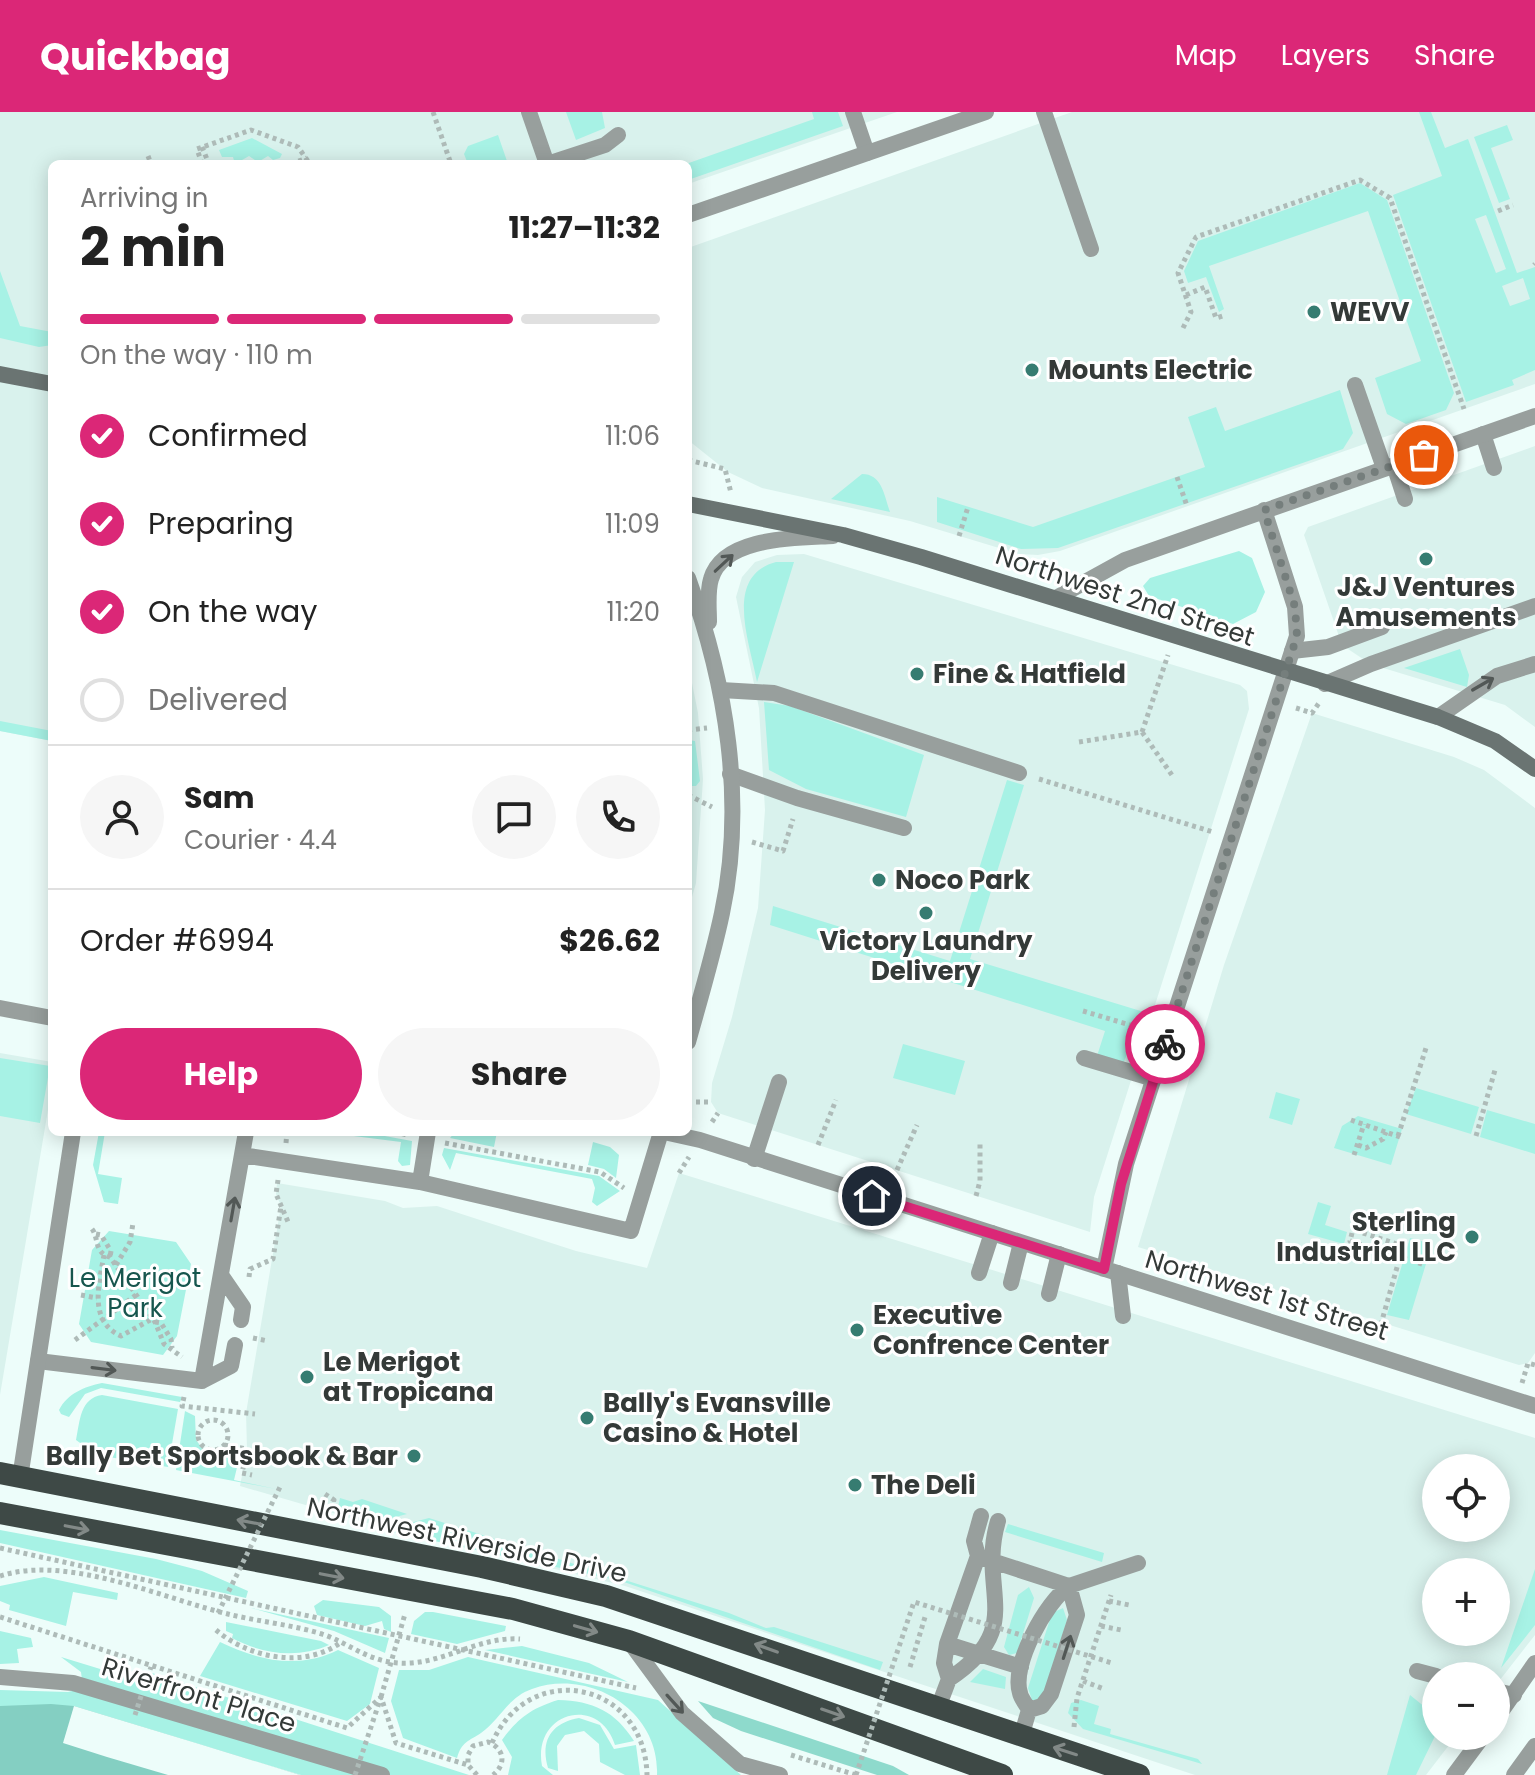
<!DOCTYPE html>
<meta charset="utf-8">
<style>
:root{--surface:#fff;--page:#f6f6f6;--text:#222;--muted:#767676;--line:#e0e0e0;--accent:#db2777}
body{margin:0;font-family:Poppins,sans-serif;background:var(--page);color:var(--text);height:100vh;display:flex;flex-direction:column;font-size:30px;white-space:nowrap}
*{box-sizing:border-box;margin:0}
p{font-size:26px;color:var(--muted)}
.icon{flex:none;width:44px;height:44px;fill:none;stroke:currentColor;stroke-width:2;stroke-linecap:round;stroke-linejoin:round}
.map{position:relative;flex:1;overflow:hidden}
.sheet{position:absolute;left:48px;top:48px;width:644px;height:976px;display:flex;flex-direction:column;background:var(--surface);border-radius:12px;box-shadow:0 4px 20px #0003}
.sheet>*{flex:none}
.buttons{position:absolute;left:1422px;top:1342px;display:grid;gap:16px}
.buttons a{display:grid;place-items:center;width:88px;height:88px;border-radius:50%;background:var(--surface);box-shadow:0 4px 20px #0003;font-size:40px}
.pin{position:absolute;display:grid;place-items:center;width:68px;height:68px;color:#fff;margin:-34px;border:4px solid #fff;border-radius:50%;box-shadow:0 2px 8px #0007}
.courier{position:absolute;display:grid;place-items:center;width:80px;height:80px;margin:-40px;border:6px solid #db2777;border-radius:50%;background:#fff;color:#222;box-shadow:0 2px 10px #0007}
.summary em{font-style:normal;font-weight:700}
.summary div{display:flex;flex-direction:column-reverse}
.summary{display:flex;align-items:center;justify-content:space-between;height:136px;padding:0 32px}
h1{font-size:52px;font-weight:700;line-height:60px}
.bar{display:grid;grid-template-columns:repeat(4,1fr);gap:12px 8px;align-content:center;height:96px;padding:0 32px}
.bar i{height:10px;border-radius:6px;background:var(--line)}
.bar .current{background:var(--accent)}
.bar p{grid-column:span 4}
.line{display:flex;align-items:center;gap:20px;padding:0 32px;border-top:2px solid var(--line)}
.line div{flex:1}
.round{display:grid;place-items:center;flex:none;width:84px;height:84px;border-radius:42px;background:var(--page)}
ol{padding:0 32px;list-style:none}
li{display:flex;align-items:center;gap:24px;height:88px}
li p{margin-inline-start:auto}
li .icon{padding:8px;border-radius:50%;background:var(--accent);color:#fff;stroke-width:4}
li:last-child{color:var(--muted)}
li i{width:44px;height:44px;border:4px solid var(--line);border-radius:50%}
.button{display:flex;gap:16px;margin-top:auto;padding:16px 32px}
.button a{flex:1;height:92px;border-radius:48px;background:var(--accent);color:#fff;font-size:32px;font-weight:700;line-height:92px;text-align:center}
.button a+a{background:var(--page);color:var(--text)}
header{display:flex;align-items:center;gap:48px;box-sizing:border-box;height:112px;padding:0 40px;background:var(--accent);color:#fff}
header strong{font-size:38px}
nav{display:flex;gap:44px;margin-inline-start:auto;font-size:28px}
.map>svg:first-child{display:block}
.built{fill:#d9f2ed;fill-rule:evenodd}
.green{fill:#a7f2e5;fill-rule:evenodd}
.forest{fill:#8edacc}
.water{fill:#84cfc2}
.pier{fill:#edfdfa}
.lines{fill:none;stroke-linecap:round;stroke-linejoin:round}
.path{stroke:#aebbb8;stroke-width:5;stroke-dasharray:4 4;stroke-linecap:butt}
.service{stroke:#989f9d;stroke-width:16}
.minor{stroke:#989f9d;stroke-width:16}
.secondary{stroke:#6a7472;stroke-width:16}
.trunk{stroke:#3e4946;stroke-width:22}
.path-bridge{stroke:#aebbb8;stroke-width:5;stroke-dasharray:4 4;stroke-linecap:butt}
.oneway{stroke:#525856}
.oneway2{stroke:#828987}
.done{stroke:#757e7c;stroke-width:8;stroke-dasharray:0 14.4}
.route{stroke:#db2777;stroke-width:10}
.poi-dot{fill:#367c71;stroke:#fff;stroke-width:3}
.labels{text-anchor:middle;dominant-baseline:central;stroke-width:6;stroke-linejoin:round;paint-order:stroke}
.poi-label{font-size:26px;font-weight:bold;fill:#343a38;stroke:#fff;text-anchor:start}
.street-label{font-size:26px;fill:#343a38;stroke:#fff}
.park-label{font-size:26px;fill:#17564e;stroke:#fff}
</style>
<header>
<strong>Quickbag</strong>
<nav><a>Map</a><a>Layers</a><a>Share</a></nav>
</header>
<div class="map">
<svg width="1535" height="1663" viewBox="0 0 1535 1663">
<rect width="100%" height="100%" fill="#edfdfa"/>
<path class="built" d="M0,0h897l-209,72v-20h-636v577l-52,-10z
M1072,0h463v272l-475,167 -22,4 -19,-1 -109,-33 -148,-33 -34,-16 -40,-32v-192z
M1535,334v154l-172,59 -21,-14 -38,-110 4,-8z
M804,442l436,131 7,6 2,18 -155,488 -4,35 -372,-119 -7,-11 1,-19 20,-66 26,-109 7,-98 -6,-102 -23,-111 6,-20 13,-15 22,-7z
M1535,501v114l-30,-22 -125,-38z
M688,551l10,50 5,66 -7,104 -8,28z
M1312,601l142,44 30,13 51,38v545l-7,10 -9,2 -381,-118 86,-282z
M0,941l52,9v24l-52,309z
M679,1061l856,265v197l-39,50v-9h-60v60h20l-30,39h-231l-570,-189 -244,-59 -141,-41 7,-37 -1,-36 35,-207 -5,-12 1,-11 108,18 18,7 34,-2 139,45 71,17zM1436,1356h60v60h-60zM1436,1460h60v60h-60z"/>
<path class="green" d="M566,0h36l3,16 -29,12z
M812,0h26l5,14 -155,54 -2,-16 128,-45z
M1419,0h12l14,36 23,-9 49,134 18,-6v103l-23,10 2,5 -48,17 -73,-207 49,-19zM1486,103l20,54 -10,4 -21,-54zM1523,166l7,21 -20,7 -8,-20z
M1507,13l6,15 -22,8 19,51 -11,4 -25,-66z
M498,23l10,29h-40l-4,-10 4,-8z
M252,26l30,16 -2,4 -7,2 -5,-4 -10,6 -9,-6 -14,8 -2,-7h-11l-3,-7z
M1360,71l27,17 67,193 -8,17 -40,14 -19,-10 -12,-36 46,-17 -53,-150 -159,55 15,43 -5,3 -13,-35 -18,6 -4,-12 14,-30z
M0,159l20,55 32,6v13l-13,2 -39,-9z
M1340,278l13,43 -10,16 -285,99 -37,1 -84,-27v-25l96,30 172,-60 -17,-50 28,-10 9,24z
M862,362c20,0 22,21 28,38l-59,-13z
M1239,439l13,7 13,34 -9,20 -23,12 -84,-28 -6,-10 7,-8z
M776,450h18l-37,120c-7,-39 -34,-106 19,-120z
M1460,537l9,26 -2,12 -63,-19z
M764,590l26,4 134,49 -18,62 -100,-28 -37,-19z
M0,609l52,10v10l-52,-10z
M688,628l7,1 5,40 -4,5h-8z
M1007,668l17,5 -54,174 174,53 -21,52 -26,-8 8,-25 -335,-106 3,-19 177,55z
M903,932l62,17 -10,34 -62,-17z
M0,946l50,8 -10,57 -40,-7z
M1416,976l63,19 -8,27 -65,-20z
M1276,980l24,7 -8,26 -23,-7z
M1487,998l48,14v30l-55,-17z
M1358,1004l44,13 -11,36 -57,-17 8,-22z
M99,1020h6l-7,42 24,4 -4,26 -14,-2 -11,-37z
M322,1020h41l49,9 -2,24 -8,1 -4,-5 3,-19z
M455,1020h42l-3,15 -44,-9z
M593,1030l17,5 9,8 -3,23 -12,-9 -16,-4z
M444,1036l155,28 21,15 -23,15 -5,-4 3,-14 -3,-9 -136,-26 -6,17 -8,-15z
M1318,1090l13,4 -6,19 22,7 -3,12 -36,-10z
M109,1119l67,11 15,22 -14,72 -14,19 -72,-13 -12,-18 13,-74z
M1410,1126l22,6 -23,76 -22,-5z
M102,1271l80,14 -2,5 -79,-14 -16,6 -16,23 -8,-3 -2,-4c9,-17 25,-23 43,-27z
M102,1283l76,14 -10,58 -71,-12 -21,-15c4,-19 4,-42 26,-45z
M185,1299l10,5 1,24 6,8 37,11 -5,21 42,9 -100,-19z
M340,1386l13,4 9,-3 45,15 -27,7 -42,-14z
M429,1406l300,95 37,15 8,-1 109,35 -3,8 -259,-89 -238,-51z
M1008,1412l96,29 -2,9 -97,-30z
M0,1418l156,29 46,12 46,20 -2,7 -246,-55z
M1535,1457v56l-34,43z
M44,1465l74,16 -1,7 -44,-8 -7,34 -57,-16 1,-5 -10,-4v-15z
M1029,1475l5,11 -17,55 -8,2 -5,-8 14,-52z
M323,1488l56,7 12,9v16l-7,-3 -2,-8 -17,5 -48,-11 -3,-9z
M251,1496l138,30 -4,15 -51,-22z
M1063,1496l4,12 -23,73 -8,8 -4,-1 -4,-12 24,-75z
M425,1500h8l73,14 -1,5 -48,13 -46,-10 3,-13z
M226,1510l95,19 8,4c-32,14 -67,9 -97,-7l1,-4 -7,-3z
M0,1519l31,7 2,9 -16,2 2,14 -19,1z
M220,1530c37,18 78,28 118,8l41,18 -9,36 -23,17 -147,-45z
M522,1534l67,17 39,19 -143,-32z
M61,1545l85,26 6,-10 317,102h-168l-227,-68 -74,-1v-16l68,2 15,-4 -2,-16z
M468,1545l190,43 83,75h-84c3,-65 -68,-107 -125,-86 -24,8 -32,31 -51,44 -12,8 -20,9 -24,25l-54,-20 -12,-37 8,-31h30z
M983,1557l23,8 -1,12 -35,-7z
M1410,1583l26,21 -1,20 -19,39h-29z
M558,1588c35,1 57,11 76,41l-19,4c-16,-51 -83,-33 -73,21l11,9h-45l4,-18 -10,-17c16,-22 30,-32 56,-40z
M1081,1588l18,6 -5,18 17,5 -1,5 88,25 4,5 -119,-35 -15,-16 3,-10z
M579,1606l21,7 14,24 22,-4 4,30h-15l-25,-13 -1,-18 -15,-13 -19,4 -8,11 1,25 -10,-3c-8,-27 3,-45 31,-50z"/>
<path class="forest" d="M698,1589l195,65 16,9h-32l-136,-44 -28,-13z"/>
<path class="water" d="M51,1592l23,2 226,69h-300v-69z"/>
<path class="pier" d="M74,1594l122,37 104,32h-132l-61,-18 -44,-14z"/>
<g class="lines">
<path class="path" d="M433,0l18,52
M202,35l7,17
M148,44l3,8
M202,52l-5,-15 54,-19 47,17 12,17
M291,52l16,-6
M1498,99l15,-6
M1534,153l1,-1
M1186,183l19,-8 11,31 10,-3
M1183,216l8,-16 -13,-39 18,-36 164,-57 30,18 74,211
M688,348l37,9 6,24
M1177,365l10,29
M959,424l9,-29
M1296,596l16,5 7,-10
M688,618l19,-2
M1142,620l26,-77
M1079,630l63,-10 32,46
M1039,667l174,53
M688,683l24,12
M752,730l31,9 10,-32
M1083,899l64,19
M688,990h23
M1351,1008l49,17
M712,1010l6,-9
M394,1020l14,3
M1398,1024l28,-88
M1476,1024l19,-66
M286,1031l1,-11
M445,1031l155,29 24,16
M818,1033l18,-45
M1358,1033l8,3 17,-9 3,-7
M1354,1043l10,-31
M897,1058l20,-45
M679,1061l10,-16
M278,1068l-2,14 13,30
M976,1084l4,-15v-37
M92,1117c7,9 2,24 18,28l45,65 9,22 18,13
M1352,1121l-2,8 75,24
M1363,1121l40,13 -22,78
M96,1122l5,1 10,16 -1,6
M104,1143c-5,29 -16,66 17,81l31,-17
M116,1153l14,-23 3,-19
M249,1165l1,-8 23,-10 8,-53
M81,1183l16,3
M155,1210l6,1 10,16 1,9
M253,1226l15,3
M75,1228l61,-45
M1522,1271l6,-20 7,2
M184,1285l-2,9 73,8
M198 1323a15 15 0 1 1 30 0a15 15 0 1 1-30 0Z
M224,1333l23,4 -5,24 10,2
M325,1382l9,6 -4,10
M0,1436l636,140
M0,1464c69,-22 163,23 232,39 30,7 61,10 90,19 24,8 42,24 68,28 47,8 84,-26 130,-23
M1109,1489l20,4
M0,1505l347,111 34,-31 15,46 72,22
M1101,1514l20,4
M216,1518c33,28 87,39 124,13
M910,1555l15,-50
M1083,1569l21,8
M145,1573l6,-18
M381,1585l24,-83
M1074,1615l3,-29 34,-103
M492,1631c37,-85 153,-62 155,32
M791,1643l65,20
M477,1663l-9,-10v-10l5,-9 15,-4c16,6 19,22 5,33"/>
<path class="service" d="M853,0l14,41
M1044,0l47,137
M547,52l58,-19 13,-10
M1355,273l29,83
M1483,322l11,34
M1394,353l11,34
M1292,539l36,-4 54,-20
M1325,572l46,-20 164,-58
M721,578l53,3 245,80
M1438,605l59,-41 38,-12
M730,662l67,24 107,30
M1084,946l70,21
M242,1043l178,27 8,-50
M754,1047l25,-77
M420,1070l211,49 30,-99
M979,1161l13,-40
M1118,1161l5,43
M221,1163l22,32 -2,13
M1011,1171l10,-40
M1049,1182l10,-40
M38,1249l164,20 44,-249
M202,1269l29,-15 4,-21
M983,1446l86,28
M629,1529l53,72 58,51 40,11
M947,1532l74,23
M1417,1559l19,5
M0,1565l73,6 309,92
M949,1567c79,-52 28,-88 49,-158
M1496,1579l18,4
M938,1596l11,-29 -5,-16 3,-19 31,-88 -4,-15 7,-25
M1029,1598l13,-4 9,-12 26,-79 -8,-29 69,-23
M1021,1625l8,-27c-2,-5 -8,-11 -9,-17 -9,-28 26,-91 49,-107"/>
<path class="minor" d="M529,0l18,52
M688,103l298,-103
M688,466c38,105 58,223 34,335 -9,43 -22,86 -34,129
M1056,486l69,-38 410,-144
M709,510c0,-14 -2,-30 2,-43 12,-43 87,-41 122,-43
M0,896l52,10
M664,1020l36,8 835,266
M1104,1157l22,-105 171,-528 -2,-29 -31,-97
M20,1366l53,-346
M1496,1607l39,-56
M1454,1663l29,-39
M1514,1663l21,-29"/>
<path class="secondary" d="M0,262l52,10
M688,392l155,31 78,22 517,160 57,24 40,28"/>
<path class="trunk" d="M0,1361l482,94 124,29 533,179
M0,1401l513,96 116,32 373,134"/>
<path class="path-bridge" d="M218,1501l63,-128
M135,1603l7,-22
M355,1663l26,-78
M856,1663l58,-173 198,61"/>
</g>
<defs><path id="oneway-shaft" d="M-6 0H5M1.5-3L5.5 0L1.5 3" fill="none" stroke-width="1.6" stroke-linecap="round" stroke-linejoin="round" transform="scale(2)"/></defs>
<g class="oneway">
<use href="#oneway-shaft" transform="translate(724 451) rotate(-43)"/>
<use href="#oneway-shaft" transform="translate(1483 572) rotate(-30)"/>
<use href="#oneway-shaft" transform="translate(233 1097) rotate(-80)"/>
<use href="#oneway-shaft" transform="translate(104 1257) rotate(7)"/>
<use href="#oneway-shaft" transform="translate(1067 1535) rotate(-72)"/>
<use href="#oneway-shaft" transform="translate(675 1592) rotate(48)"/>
</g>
<g class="oneway2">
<use href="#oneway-shaft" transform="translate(249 1410) rotate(-169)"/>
<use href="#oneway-shaft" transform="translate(77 1416) rotate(11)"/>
<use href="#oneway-shaft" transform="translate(332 1464) rotate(11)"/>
<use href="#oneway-shaft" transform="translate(586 1517) rotate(16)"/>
<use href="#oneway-shaft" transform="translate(766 1536) rotate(-160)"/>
<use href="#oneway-shaft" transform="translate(833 1601) rotate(19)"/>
<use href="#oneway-shaft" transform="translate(1065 1639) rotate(-162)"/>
</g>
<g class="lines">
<path class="done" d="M1165,932l132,-408 -2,-29 -31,-97 160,-55"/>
<path class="route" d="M872,1084l232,73 17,-85 44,-140"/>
</g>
<g class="poi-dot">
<circle cx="1314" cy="200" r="8"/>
<circle cx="1032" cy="258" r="8"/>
<circle cx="1426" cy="447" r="8"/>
<circle cx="917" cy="562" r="8"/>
<circle cx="879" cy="768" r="8"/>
<circle cx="926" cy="801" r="8"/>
<circle cx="1472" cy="1125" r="8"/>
<circle cx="857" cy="1218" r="8"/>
<circle cx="307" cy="1265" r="8"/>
<circle cx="587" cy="1306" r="8"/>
<circle cx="414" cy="1344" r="8"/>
<circle cx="855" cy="1373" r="8"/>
</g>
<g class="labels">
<g class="poi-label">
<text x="1330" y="200">WEVV</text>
<text x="1048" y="258">Mounts Electric</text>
<text x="1426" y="475" text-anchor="middle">J&amp;J Ventures<tspan x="1426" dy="30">Amusements</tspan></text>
<text x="933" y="562">Fine &amp; Hatfield</text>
<text x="895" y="768">Noco Park</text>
<text x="926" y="829" text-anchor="middle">Victory Laundry<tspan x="926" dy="30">Delivery</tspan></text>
<text x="1456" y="1110" text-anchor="end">Sterling<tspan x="1456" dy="30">Industrial LLC</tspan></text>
<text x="873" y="1203">Executive<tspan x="873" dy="30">Confrence Center</tspan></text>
<text x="323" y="1250">Le Merigot<tspan x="323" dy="30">at Tropicana</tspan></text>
<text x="603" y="1291">Bally's Evansville<tspan x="603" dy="30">Casino &amp; Hotel</tspan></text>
<text x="398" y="1344" text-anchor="end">Bally Bet Sportsbook &amp; Bar</text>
<text x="871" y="1373">The Deli</text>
</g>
<g class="street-label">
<text transform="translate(1125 484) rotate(18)">Northwest 2nd Street</text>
<text transform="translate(1267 1183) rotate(17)">Northwest 1st Street</text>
<text transform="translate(467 1428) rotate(12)">Northwest Riverside Drive</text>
<text transform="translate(199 1583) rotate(17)">Riverfront Place</text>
</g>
<g class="park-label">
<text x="135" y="1166">Le Merigot<tspan x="135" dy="30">Park</tspan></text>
</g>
</g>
</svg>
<div class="buttons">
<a><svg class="icon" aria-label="locate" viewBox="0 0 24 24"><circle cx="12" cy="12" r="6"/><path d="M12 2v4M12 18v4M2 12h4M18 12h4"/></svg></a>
<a>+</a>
<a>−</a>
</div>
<div class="pin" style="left:1424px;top:343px;background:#ea580c"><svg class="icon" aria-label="bag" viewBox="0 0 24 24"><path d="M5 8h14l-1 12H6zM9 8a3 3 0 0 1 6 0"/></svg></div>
<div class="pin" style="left:872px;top:1084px;background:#1f2937"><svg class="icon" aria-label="home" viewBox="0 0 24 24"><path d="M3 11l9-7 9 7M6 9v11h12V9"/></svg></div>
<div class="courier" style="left:1165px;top:932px"><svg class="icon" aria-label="bike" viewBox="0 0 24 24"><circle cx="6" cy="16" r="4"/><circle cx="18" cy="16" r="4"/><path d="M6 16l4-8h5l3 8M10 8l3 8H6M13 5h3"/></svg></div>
<section class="sheet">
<div class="summary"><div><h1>2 min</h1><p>Arriving in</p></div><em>11:27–11:32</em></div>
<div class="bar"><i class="current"></i><i class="current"></i><i class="current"></i><i></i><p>On the way · 110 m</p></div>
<ol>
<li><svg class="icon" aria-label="check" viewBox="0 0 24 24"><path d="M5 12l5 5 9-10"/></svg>Confirmed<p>11:06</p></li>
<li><svg class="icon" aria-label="check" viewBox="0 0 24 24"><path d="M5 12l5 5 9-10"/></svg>Preparing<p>11:09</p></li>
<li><svg class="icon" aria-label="check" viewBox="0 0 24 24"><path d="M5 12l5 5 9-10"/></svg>On the way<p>11:20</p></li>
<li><i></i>Delivered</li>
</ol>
<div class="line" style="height:144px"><a class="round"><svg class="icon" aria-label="person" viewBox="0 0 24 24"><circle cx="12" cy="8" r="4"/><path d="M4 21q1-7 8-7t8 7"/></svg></a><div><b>Sam</b><p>Courier · 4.4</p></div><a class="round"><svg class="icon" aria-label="chat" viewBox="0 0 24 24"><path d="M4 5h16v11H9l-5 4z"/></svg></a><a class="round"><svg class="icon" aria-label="phone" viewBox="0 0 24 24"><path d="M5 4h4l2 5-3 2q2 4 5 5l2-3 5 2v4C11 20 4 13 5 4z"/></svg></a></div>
<div class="line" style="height:104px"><div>Order #6994</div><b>$26.62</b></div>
<div class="button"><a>Help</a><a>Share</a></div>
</section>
</div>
